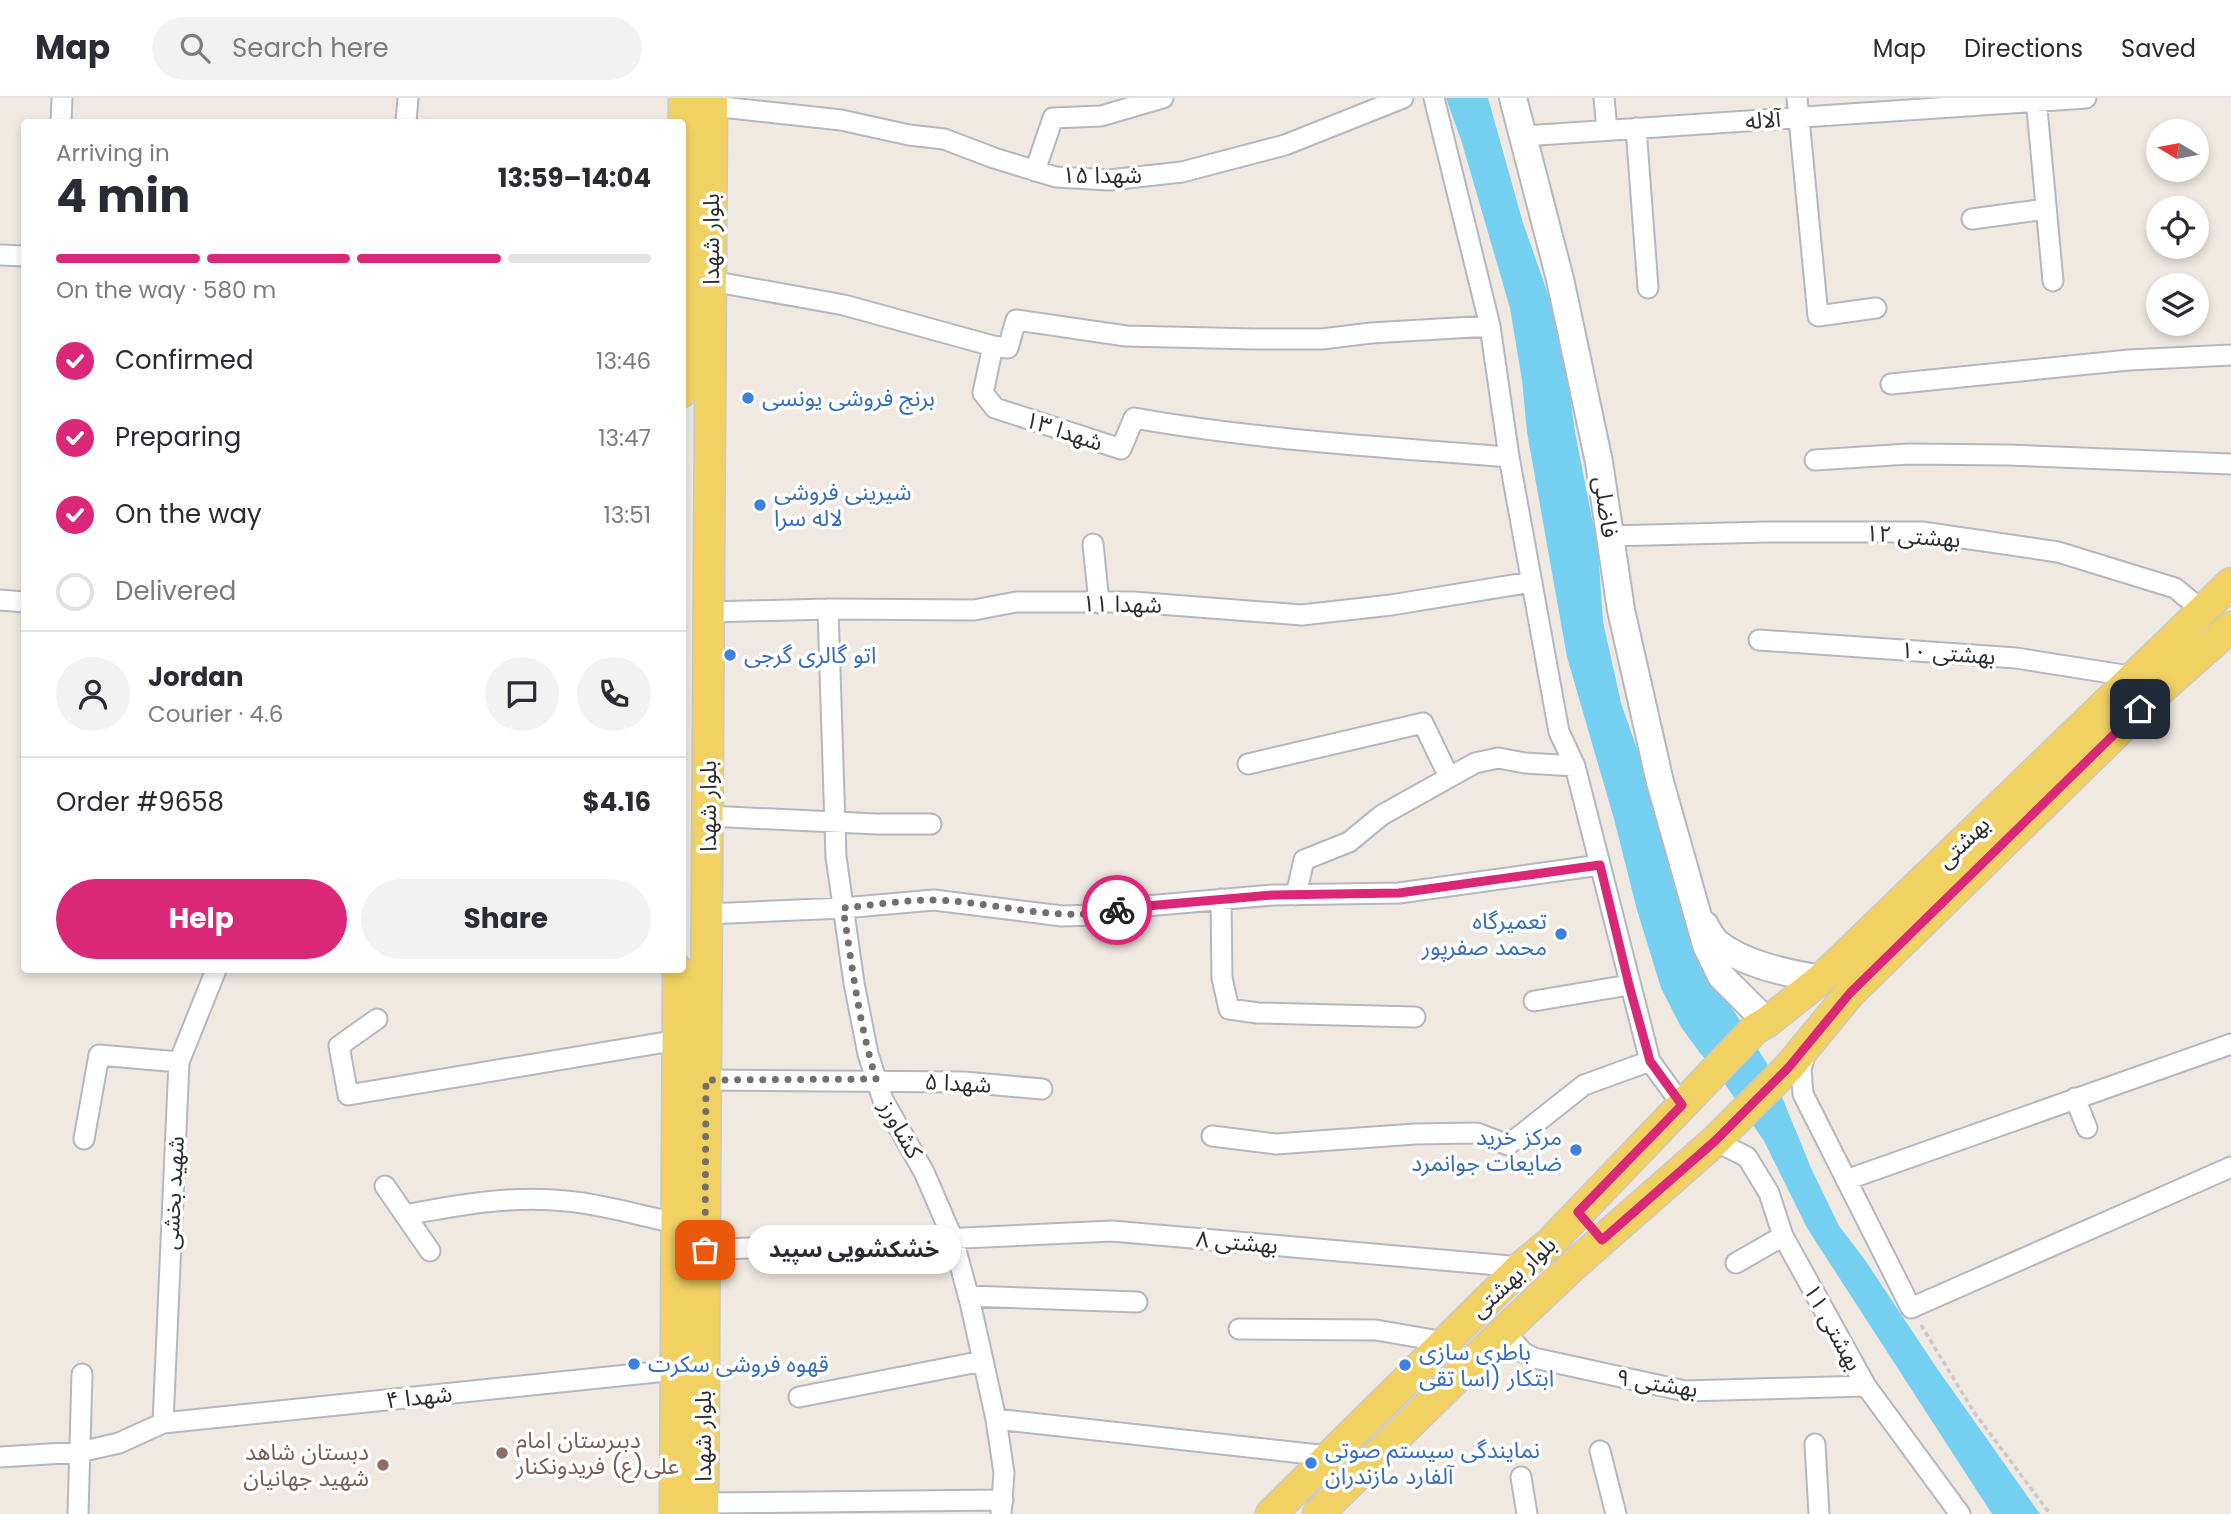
<!DOCTYPE html>
<meta charset="utf-8">
<style>
:root{--surface:#fff;--page:#f2f2f3;--text:#2b2b33;--muted:#7c7c81;--line:#e1e1e2;--accent:#db2777}
body{margin:0;font-family:Poppins,"Noto Sans Arabic",sans-serif;background:var(--page);color:var(--text);height:100vh;display:flex;flex-direction:column;font-size:26px;white-space:nowrap}
*{box-sizing:border-box;margin:0}
p{font-size:23px;color:var(--muted)}
.icon{flex:none;width:38px;height:38px;fill:none;stroke:currentColor;stroke-width:2;stroke-linecap:round;stroke-linejoin:round}
.map{position:relative;flex:1;overflow:hidden}
.sheet{position:absolute;left:21px;top:21px;width:665px;height:854px;display:flex;flex-direction:column;background:var(--surface);border-radius:7px;box-shadow:0 4px 10px #0003}
.sheet>*{flex:none}
.needle{width:46px;rotate:280deg}
.fabs{position:absolute;left:2146px;top:21px;display:grid;gap:14px}
.fabs a{display:grid;place-items:center;width:63px;height:63px;border-radius:50%;background:var(--surface);box-shadow:0 4px 10px #0003;font-size:35px}
.pin{position:absolute;display:grid;place-items:center;width:60px;height:60px;color:#fff;margin:-30px;border-radius:14px;box-shadow:0 4px 10px #0006}
.courier{position:absolute;display:grid;place-items:center;width:70px;height:70px;margin:-35px;border:5px solid #db2777;border-radius:50%;background:#fff;color:#222;box-shadow:0 2px 9px #0007}
.bubble{position:absolute;height:49px;border-radius:24px;background:var(--surface);box-shadow:0 4px 10px #0003;font-size:23px;font-weight:700;line-height:49px;text-align:center}
.overview em{font-style:normal;font-weight:700}
.overview div{display:flex;flex-direction:column-reverse}
.overview{display:flex;align-items:center;justify-content:space-between;height:119px;padding:0 35px}
h1{font-size:46px;font-weight:700;line-height:52px}
.bar{display:grid;grid-template-columns:repeat(4,1fr);gap:10px 7px;align-content:center;height:84px;padding:0 35px}
.bar i{height:9px;border-radius:5px;background:var(--line)}
.bar .current{background:var(--accent)}
.bar p{grid-column:span 4}
.line{display:flex;align-items:center;gap:18px;padding:0 35px;border-top:2px solid var(--line)}
.line div{flex:1}
.round{display:grid;place-items:center;flex:none;width:74px;height:74px;border-radius:37px;background:var(--page)}
ol{padding:0 35px;list-style:none}
li{display:flex;align-items:center;gap:21px;height:77px}
li p{margin-inline-start:auto}
li .icon{padding:7px;border-radius:50%;background:var(--accent);color:#fff;stroke-width:4}
li:last-child{color:var(--muted)}
li i{width:38px;height:38px;border:4px solid var(--line);border-radius:50%}
.action{display:flex;gap:14px;margin-top:auto;padding:14px 35px}
.action a{flex:1;height:80px;border-radius:42px;background:var(--accent);color:#fff;font-size:28px;font-weight:700;line-height:80px;text-align:center}
.action a+a{background:var(--page);color:var(--text)}
header{display:flex;align-items:center;gap:42px;box-sizing:border-box;height:98px;padding:0 35px;background:var(--surface);border-bottom:2px solid var(--line)}
header strong{font-size:33px}
nav{display:flex;gap:38px;margin-inline-start:auto;font-size:24px}
.search{width:490px;height:63px;background:var(--page);display:flex;align-items:center;gap:18px;box-sizing:border-box;padding:0 24px;border-radius:38px;color:var(--muted);font-size:26px}
.map>svg:first-child{display:block}
.water{fill:#75cff0}
.lines{fill:none;stroke-linecap:round;stroke-linejoin:round}
.minor-casing{stroke:#b4b7c1;stroke-width:23}
.secondary-casing{stroke:#b4b7c1;stroke-width:30}
.primary-casing{stroke:#c9c9c9;stroke-width:33}
.path{stroke:#c9c9c9;stroke-width:3.5;stroke-dasharray:5 3.5;stroke-linecap:butt}
.minor{stroke:#fff;stroke-width:19}
.secondary{stroke:#fff;stroke-width:26}
.primary{stroke:#f2d163;stroke-width:30}
.done{stroke:#726f6d;stroke-width:7;stroke-dasharray:0 12.6}
.route{stroke:#db2777;stroke-width:9}
.shop-dot{fill:#3f7fe0;stroke:#fff;stroke-width:2.5}
.education-dot{fill:#8d6e63;stroke:#fff;stroke-width:2.5}
.labels{text-anchor:middle;dominant-baseline:central;stroke-width:7;stroke-linejoin:round;paint-order:stroke}
.street-label{font-size:23px;fill:#2e2e2e;stroke:#fff}
.shop-label{font-size:23px;fill:#366cbe;stroke:#fff;text-anchor:start}
.education-label{font-size:23px;fill:#785e54;stroke:#fff;text-anchor:start}
</style>
<header>
<strong>Map</strong>
<div class="search"><svg class="icon" aria-label="search" viewBox="0 0 24 24"><circle cx="10" cy="10" r="6"/><path d="M15 15l6 6"/></svg>Search here</div>
<nav><a>Map</a><a>Directions</a><a>Saved</a></nav>
</header>
<div class="map">
<svg width="2231" height="1416" viewBox="0 0 2231 1416">
<rect width="100%" height="100%" fill="#efe9e1"/>
<path class="water" d="M1446,0h42l35,125 23,65 18,63 11,81 23,117 5,73 18,81 15,43 17,35 59,203 22,27 37,59 40,98 28,58 26,34 71,107 104,147h-48l-185,-286 -43,-87 -48,-70 -16,-18 -19,-26 -20,-39 -24,-78 -23,-91 -47,-162 -40,-225 -5,-52 -12,-72 -48,-165z"/>
<g class="lines">
<g class="minor-casing">
<path id="minor" d="M1434,0l56,228 19,131 50,275 16,34 75,295 32,44
M1604,0l3,32
M1797,0l21,218 58,-8
M2036,0l17,183
M712,8l129,14 68,15 35,4 50,19 62,19 53,3 73,-8 103,-27 118,-47
M61,24l1,-24
M406,24l2,-24
M1636,30l12,160
M1523,38l563,-38
M1035,73l18,-53 48,-2 62,-18
M1972,121l74,-10
M0,157l24,1
M711,183l133,24 149,41 -10,47 12,15 126,41 13,-31c124,22 250,29 375,39
M993,248l15,2 8,-28 110,16 129,3h67l49,-6 119,-7
M1891,286l238,-24 102,-5
M1815,362l94,-6 99,1 223,9
M1610,438l157,-4h155l136,20 117,36 28,23
M1093,446l6,59
M0,502l24,2
M828,511l8,248 18,126 14,71 15,46 41,72 29,67 17,63 26,117 8,54 -3,41
M709,514l119,-3 146,1 42,-8h117l169,13 89,-10 141,-23
M1759,542l257,18 120,19
M1248,666l175,-41 26,54
M708,718l169,8h54
M1296,797l8,-35 45,-18 33,-27 93,-52 23,-5 27,5 50,3
M1221,801l1,79 7,31 29,4 157,4
M707,816l136,-6 91,-8 128,16 33,-1 40,-8 138,-12 126,-2 201,-28
M1534,903l95,-16
M377,921l-38,27 9,49 330,-55
M1806,954l-5,17 2,25 108,214 320,-141
M706,982l258,2 78,7
M2075,1000l12,30
M1212,1038l64,8 139,-10 62,-1 31,12 76,-60 66,-24
M84,1041l15,-84 80,7
M1715,1043l32,16 22,36 14,43 83,150 94,128
M1846,1082l385,-136
M385,1088l45,65
M405,1117c53,-10 107,-20 161,-14 37,3 74,15 111,22
M705,1152l407,-19 409,36
M1736,1165l47,-27
M968,1198l169,6
M1239,1231l137,1 69,12
M1504,1233l19,21 11,6 151,33 181,-5
M799,1299l184,-36
M996,1321l332,37
M163,1325l16,-361 37,-92
M1815,1346l4,70
M1600,1353l16,63
M0,1359l80,-5 39,-9 44,-20 513,-53
M1521,1379l6,37
M703,1405l300,-3
M78,1416l4,-140"/>
</g>
<g class="secondary-casing">
<path id="secondary" d="M1513,0l47,181 39,183 22,148 39,172 46,163 15,31 46,46
M1705,827c3,6 7,13 12,18 28,22 70,30 104,36"/>
</g>
<g class="primary-casing">
<path id="primary" d="M682,294l2,-294
M675,1416l3,-544
M703,1416l9,-1416
M1271,1416l250,-247 29,-24 205,-214 12,-7 54,-43 410,-396
M1318,1416l186,-183 71,-67 140,-123 74,-74 61,-74 310,-303 71,-63"/>
</g>
<path class="path" d="M1921,1227l53,87 76,102"/>
<use href="#minor" class="minor"/>
<use href="#secondary" class="secondary"/>
<use href="#primary" class="primary"/>
</g>
<g class="lines">
<path class="done" d="M705,1152l1,-170 170,-1c-17,-55 -24,-114 -33,-171 30,-3 61,-8 92,-8 62,2 121,23 182,10"/>
<path class="route" d="M1117,812l18,-3 138,-12 126,-2 201,-28 29,120 21,76 32,44 -104,107 24,28 113,-99 74,-74 61,-74 290,-284"/>
</g>
<g class="shop-dot">
<circle cx="748" cy="300" r="7"/>
<circle cx="760" cy="407" r="7"/>
<circle cx="730" cy="557" r="7"/>
<circle cx="1561" cy="836" r="7"/>
<circle cx="1576" cy="1052" r="7"/>
<circle cx="634" cy="1266" r="7"/>
<circle cx="1405" cy="1267" r="7"/>
<circle cx="1311" cy="1365" r="7"/>
</g>
<g class="education-dot">
<circle cx="502" cy="1355" r="7"/>
<circle cx="383" cy="1367" r="7"/>
</g>
<g class="labels">
<g class="street-label">
<text transform="translate(1763 22) rotate(-4)">آلاله</text>
<text x="1102" y="77">شهدا ۱۵</text>
<text transform="translate(711 141) rotate(-90)">بلوار شهدا</text>
<text transform="translate(1064 333) rotate(18)">شهدا ۱۳</text>
<text transform="translate(1606 409) rotate(82)">فاضلی</text>
<text transform="translate(1913 438) rotate(4)">بهشتی ۱۲</text>
<text transform="translate(1122 506) rotate(1)">شهدا ۱۱</text>
<text transform="translate(1948 555) rotate(4)">بهشتی ۱۰</text>
<text transform="translate(708 708) rotate(-90)">بلوار شهدا</text>
<text transform="translate(1963 744) rotate(-44)">بهشتی</text>
<text transform="translate(958 985) rotate(3)">شهدا ۵</text>
<text transform="translate(901 1031) rotate(61)">کشاورز</text>
<text transform="translate(173 1095) rotate(-87)">شهید بخشی</text>
<text transform="translate(1237 1144) rotate(5)">بهشتی ۸</text>
<text transform="translate(1513 1179) rotate(-43)">بلوار بهشتی</text>
<text transform="translate(1833 1229) rotate(61)">بهشتی ۱۱</text>
<text transform="translate(1657 1285) rotate(9)">بهشتی ۹</text>
<text transform="translate(419 1299) rotate(-6)">شهدا ۴</text>
<text transform="translate(703 1338) rotate(-90)">بلوار شهدا</text>
</g>
<g class="shop-label">
<text x="762" y="300">برنج فروشی یونسی</text>
<text x="774" y="394">شیرینی فروشی<tspan x="774" dy="26">لاله سرا</tspan></text>
<text x="744" y="557">اتو گالری گرجی</text>
<text x="1547" y="823" text-anchor="end">تعمیرگاه<tspan x="1547" dy="26">محمد صفرپور</tspan></text>
<text x="1562" y="1039" text-anchor="end">مرکز خرید<tspan x="1562" dy="26">ضایعات جوانمرد</tspan></text>
<text x="1419" y="1254">باطری سازی<tspan x="1419" dy="26">ابتکار (اسا تقی</tspan></text>
<text x="648" y="1266">قهوه فروشی سکرت</text>
<text x="1325" y="1352">نمایندگی سیستم صوتی<tspan x="1325" dy="26">آلفارد مازندران</tspan></text>
</g>
<g class="education-label">
<text x="516" y="1342">دبیرستان امام<tspan x="516" dy="26">علی(ع) فریدونکنار</tspan></text>
<text x="369" y="1354" text-anchor="end">دبستان شاهد<tspan x="369" dy="26">شهید جهانیان</tspan></text>
</g>
</g>
</svg>
<div class="fabs">
<a><svg class="needle" viewBox="-14 -14 28 28"><path d="M0-13l5 13h-10z" fill="#e53935"/><path d="M0 13l5-13h-10z" fill="#7c7c81"/></svg></a>
<a><svg class="icon" aria-label="locate" viewBox="0 0 24 24"><circle cx="12" cy="12" r="6"/><path d="M12 2v4M12 18v4M2 12h4M18 12h4"/></svg></a>
<a><svg class="icon" aria-label="layers" viewBox="0 0 24 24"><path d="M12 4l9 5-9 5-9-5zM3 14l9 5 9-5"/></svg></a>
</div>
<div class="pin" style="left:705px;top:1152px;background:#ea580c"><svg class="icon" aria-label="bag" viewBox="0 0 24 24"><path d="M5 8h14l-1 12H6zM9 8a3 3 0 0 1 6 0"/></svg></div>
<div class="pin" style="left:2140px;top:611px;background:#1f2937"><svg class="icon" aria-label="home" viewBox="0 0 24 24"><path d="M3 11l9-7 9 7M6 9v11h12V9"/></svg></div>
<div class="courier" style="left:1117px;top:812px"><svg class="icon" aria-label="bike" viewBox="0 0 24 24"><circle cx="6" cy="16" r="4"/><circle cx="18" cy="16" r="4"/><path d="M6 16l4-8h5l3 8M10 8l3 8H6M13 5h3"/></svg></div>
<div class="bubble" style="left:747px;top:1127px;width:214px">خشکشویی سپید</div>
<section class="sheet">
<div class="overview"><div><h1>4 min</h1><p>Arriving in</p></div><em>13:59–14:04</em></div>
<div class="bar"><i class="current"></i><i class="current"></i><i class="current"></i><i></i><p>On the way · 580 m</p></div>
<ol>
<li><svg class="icon" aria-label="check" viewBox="0 0 24 24"><path d="M5 12l5 5 9-10"/></svg>Confirmed<p>13:46</p></li>
<li><svg class="icon" aria-label="check" viewBox="0 0 24 24"><path d="M5 12l5 5 9-10"/></svg>Preparing<p>13:47</p></li>
<li><svg class="icon" aria-label="check" viewBox="0 0 24 24"><path d="M5 12l5 5 9-10"/></svg>On the way<p>13:51</p></li>
<li><i></i>Delivered</li>
</ol>
<div class="line" style="height:126px"><a class="round"><svg class="icon" aria-label="person" viewBox="0 0 24 24"><circle cx="12" cy="8" r="4"/><path d="M4 21q1-7 8-7t8 7"/></svg></a><div><b>Jordan</b><p>Courier · 4.6</p></div><a class="round"><svg class="icon" aria-label="chat" viewBox="0 0 24 24"><path d="M4 5h16v11H9l-5 4z"/></svg></a><a class="round"><svg class="icon" aria-label="phone" viewBox="0 0 24 24"><path d="M5 4h4l2 5-3 2q2 4 5 5l2-3 5 2v4C11 20 4 13 5 4z"/></svg></a></div>
<div class="line" style="height:91px"><div>Order #9658</div><b>$4.16</b></div>
<div class="action"><a>Help</a><a>Share</a></div>
</section>
</div>
